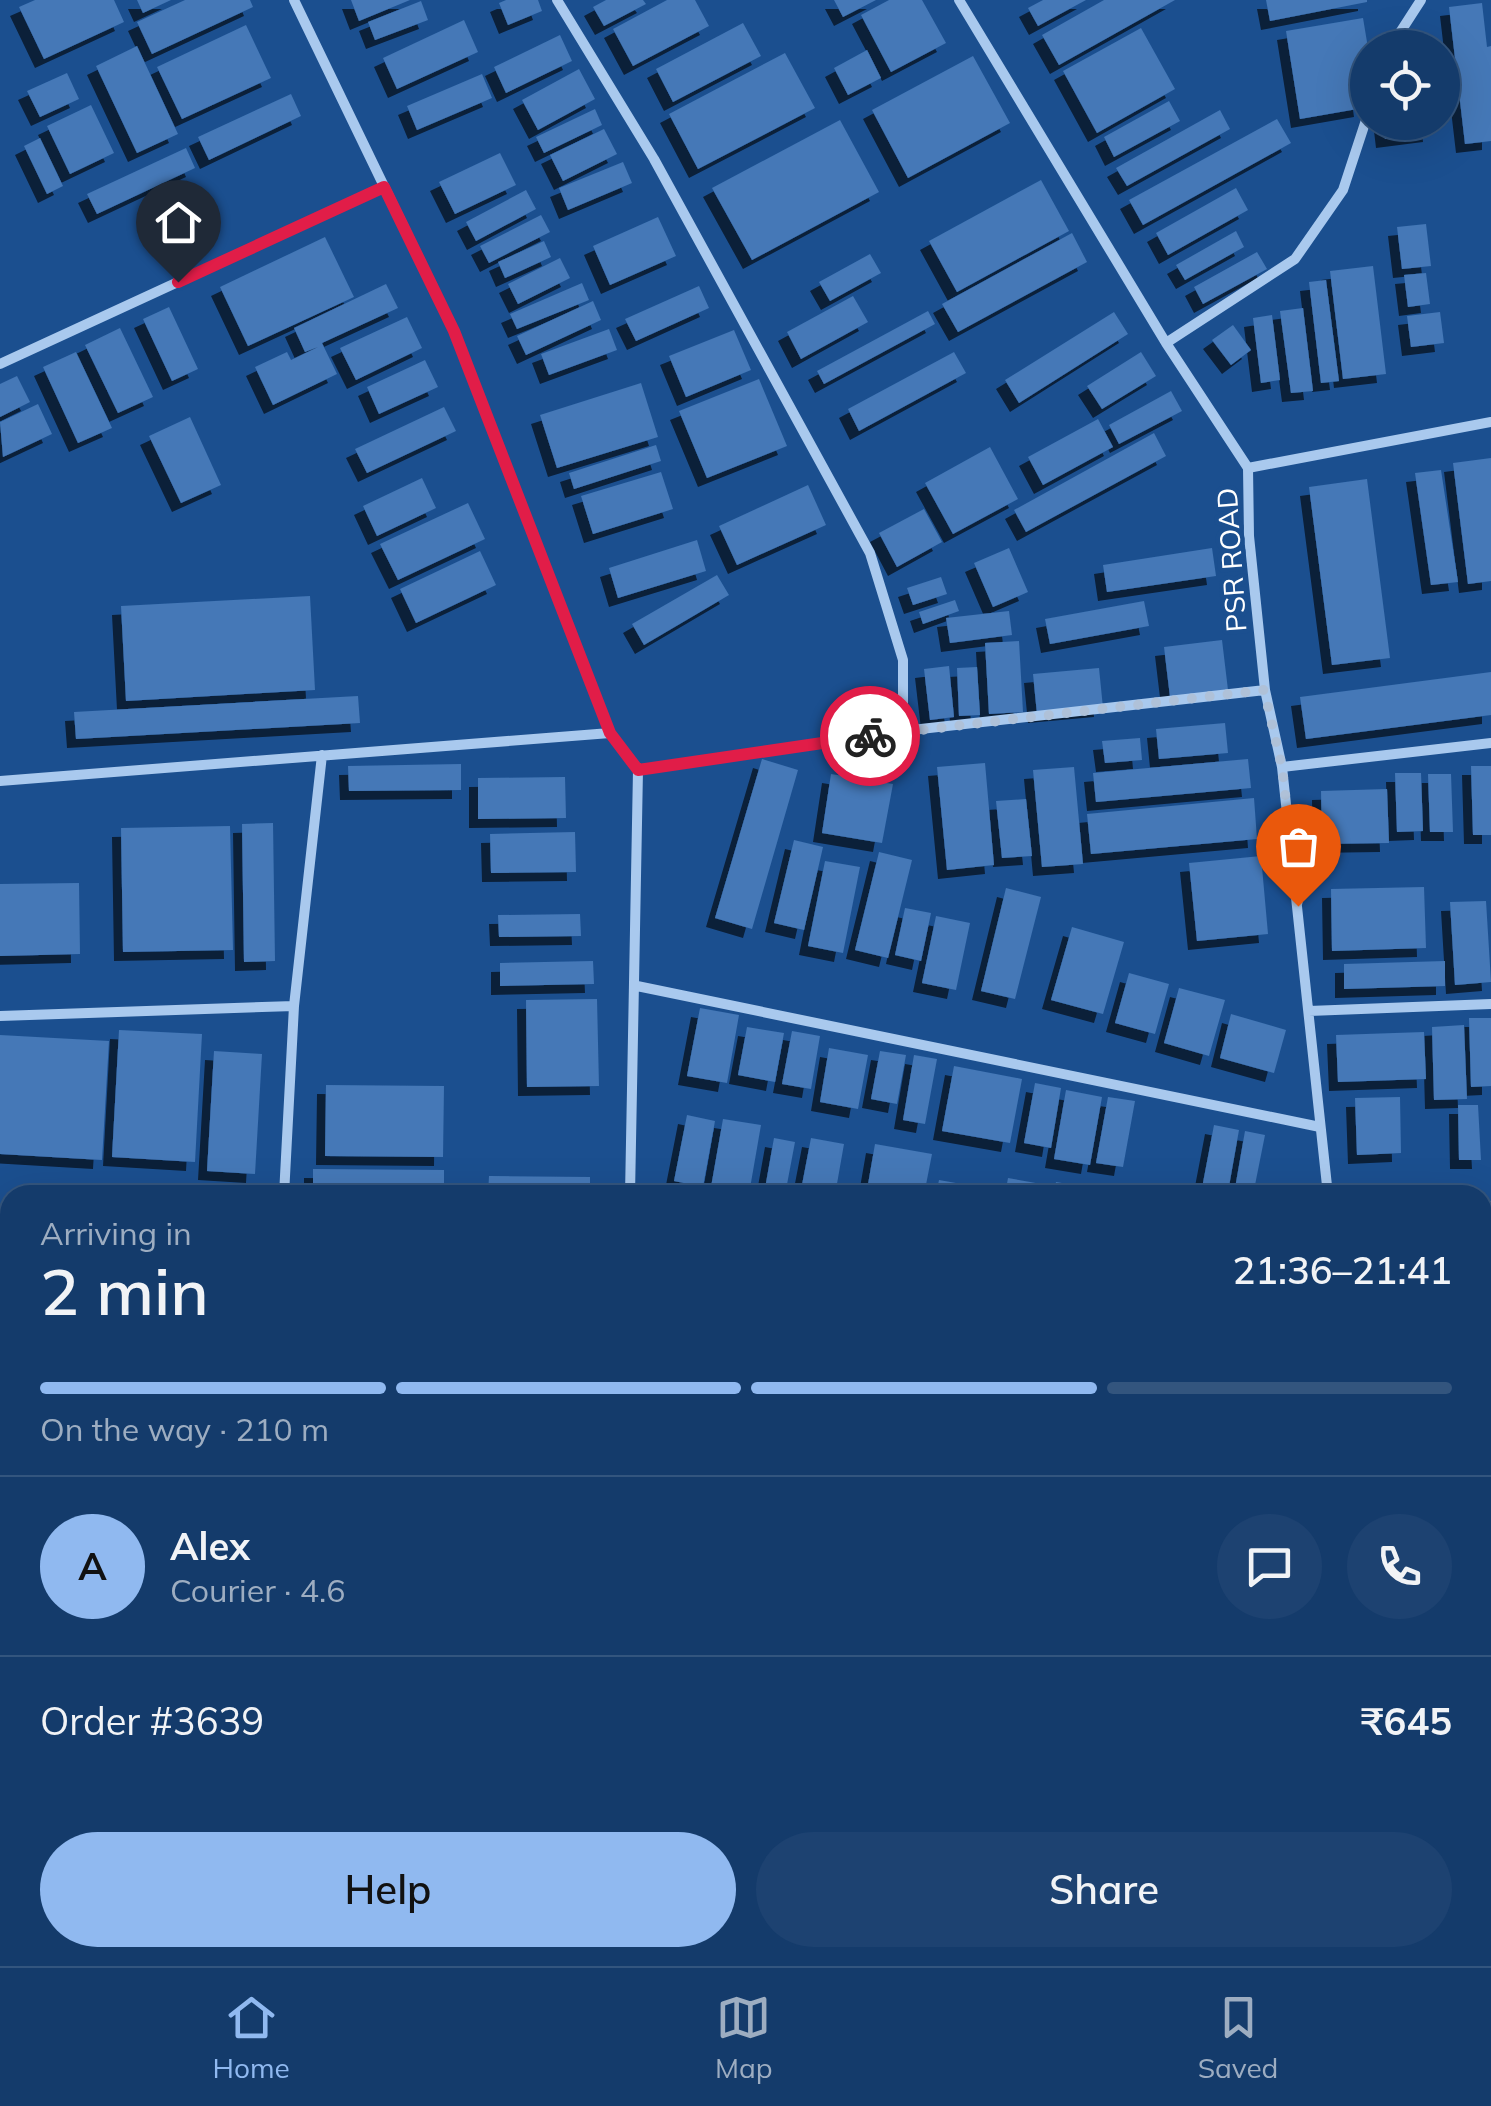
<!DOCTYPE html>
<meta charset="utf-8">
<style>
:root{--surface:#143b6b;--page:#1d4271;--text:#f1f3f6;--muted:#9dadc1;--line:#33557e;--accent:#90b9f0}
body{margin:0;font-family:Mulish,sans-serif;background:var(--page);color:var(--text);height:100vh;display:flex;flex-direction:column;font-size:38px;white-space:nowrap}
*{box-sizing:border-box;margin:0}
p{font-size:32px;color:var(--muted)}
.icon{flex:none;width:55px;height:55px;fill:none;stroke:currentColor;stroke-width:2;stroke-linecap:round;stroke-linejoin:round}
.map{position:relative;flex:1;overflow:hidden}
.details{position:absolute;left:0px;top:1185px;width:1492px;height:782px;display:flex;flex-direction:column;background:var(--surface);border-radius:30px 30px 0 0;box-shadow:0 10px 40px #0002,0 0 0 2px var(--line)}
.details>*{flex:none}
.fabs{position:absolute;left:1350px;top:30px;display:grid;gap:20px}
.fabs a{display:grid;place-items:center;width:110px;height:110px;border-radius:50%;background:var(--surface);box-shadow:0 10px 40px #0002,0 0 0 2px var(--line);font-size:50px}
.pin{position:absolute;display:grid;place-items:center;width:85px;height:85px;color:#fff;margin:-102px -42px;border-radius:50% 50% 50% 0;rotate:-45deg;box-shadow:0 0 10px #0007}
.pin .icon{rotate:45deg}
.courier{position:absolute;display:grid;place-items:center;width:100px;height:100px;margin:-50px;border:8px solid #e11d48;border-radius:50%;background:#fff;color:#222;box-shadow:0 2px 12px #0007}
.overview em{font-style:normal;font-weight:600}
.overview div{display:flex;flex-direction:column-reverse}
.overview{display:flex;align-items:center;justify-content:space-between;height:170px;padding:0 40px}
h1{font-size:65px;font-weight:600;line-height:75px}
.bar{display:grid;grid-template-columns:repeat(4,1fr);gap:15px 10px;align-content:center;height:120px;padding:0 40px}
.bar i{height:12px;border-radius:8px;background:var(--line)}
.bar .current{background:var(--accent)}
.bar p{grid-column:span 4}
.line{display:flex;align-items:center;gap:25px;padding:0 40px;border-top:2px solid var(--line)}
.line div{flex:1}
.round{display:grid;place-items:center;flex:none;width:105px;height:105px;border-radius:52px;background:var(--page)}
.primary-button{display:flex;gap:20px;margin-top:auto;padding:20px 40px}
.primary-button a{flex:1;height:115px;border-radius:60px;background:var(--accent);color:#111;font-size:40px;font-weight:600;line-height:115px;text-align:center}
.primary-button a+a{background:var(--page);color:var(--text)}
.dock{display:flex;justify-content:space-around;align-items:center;height:140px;border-top:2px solid var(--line);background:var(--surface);font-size:28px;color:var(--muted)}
.dock a{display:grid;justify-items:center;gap:5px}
.dock .current{color:var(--accent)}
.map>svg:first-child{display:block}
.building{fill:#4478b7;filter:url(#shadow)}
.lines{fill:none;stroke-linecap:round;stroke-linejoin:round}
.street{stroke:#a9c9ee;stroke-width:10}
.done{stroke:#afc1d8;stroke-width:10;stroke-dasharray:0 18}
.route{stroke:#e11d48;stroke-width:12}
.labels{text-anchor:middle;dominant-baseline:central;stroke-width:9;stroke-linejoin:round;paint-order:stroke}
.street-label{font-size:28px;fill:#fff;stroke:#1b4f8f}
</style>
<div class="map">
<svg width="1491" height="1966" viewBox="0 0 1491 1966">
<defs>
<filter id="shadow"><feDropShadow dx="-9" dy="9" stdDeviation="0" flood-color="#0009"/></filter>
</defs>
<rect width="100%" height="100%" fill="#1b4f8f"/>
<path class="building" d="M35,0h79l10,22 -80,37 -25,-52z
M137,0h34l-28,13z
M185,0h65l3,7 -101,47 -15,-32z
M351,0h59l-51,21z
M506,0h32l4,11 -34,14 -9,-22z
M606,0h37l3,4 -42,22 -11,-19z
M667,0h28l14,26 -76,40 -20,-37z
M834,0h42l-33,17z
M889,0h33l24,43 -55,29 -30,-57z
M1043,0h43l-48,26 -10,-18z
M1104,0h71l-116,65 -17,-30z
M1266,0h101v2l-97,19z
M421,1l7,19 -53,20 -7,-18z
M1482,3l5,44 4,-1v95l-26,3 -16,-137z
M1363,18l5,30v30l-9,2 4,28 -63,11 -14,-88z
M464,20l14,32 -81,37 -14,-31z
M743,23l18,33 -88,46 -17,-33z
M246,25l25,53 -89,41 -25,-52z
M1141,28l34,61 -78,44 -34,-62z
M560,35l12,26 -66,32 -12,-26z
M137,46l41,88 -41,19 -41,-87z
M867,50l14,28 -33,17 -14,-27z
M785,53l30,55 -117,61 -29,-55z
M973,56l37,67 -102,55 -36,-68z
M579,69l16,30 -57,31 -16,-30z
M67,73l12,26 -39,18 -13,-26z
M482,74l10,24 -75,32 -10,-24z
M291,94l10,22 -92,44 -11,-23z
M1169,101l11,20 -66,36 -10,-20z
M91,105l23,48 -44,21 -23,-48z
M595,109l7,16 -58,28 -8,-16z
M1220,110l10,19 -103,57 -11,-18z
M1277,119l14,24 -148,82 -14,-25z
M840,120l39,72 -127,68 -40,-72z
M1383,122h48l1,11 -47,6z
M604,129l13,25 -54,27 -13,-26z
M40,138l23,48 -16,8 -23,-48z
M186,148l9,20 -98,46 -10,-20z
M500,153l16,32 -61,29 -16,-32z
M623,162l9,21 -64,27 -9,-22z
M1041,180l28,51 -112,61 -28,-51z
M1236,188l12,22 -80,45 -12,-22z
M526,190l10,19 -60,32 -10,-19z
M541,215l9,17 -61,31 -9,-17z
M658,217l18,39 -66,29 -17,-39z
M1426,224l5,42 -29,3 -5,-42z
M1236,231l8,16 -59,33 -9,-15z
M1072,233l15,29 -129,70 -16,-28z
M325,237l29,60 -106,49 -28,-59z
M544,241l7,16 -46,21 -7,-16z
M1257,252l10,17 -64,35 -9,-17z
M870,254l11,19 -51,28 -11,-19z
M560,258l10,20 -52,26 -10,-20z
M1373,266l13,108 -43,5 -13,-108z
M1426,273l4,31 -22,3 -4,-32z
M1326,280l13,101 -18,2 -12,-101z
M582,283l7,17 -72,29 -7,-15z
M386,284l12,24 -76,35 15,31 -64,31 -18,-38 32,-15 4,8 27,-13 -13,5 -11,-24z
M699,286l10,22 -73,33 -11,-22z
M853,296l15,26 -67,37 -14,-27z
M593,301l8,19 -75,35 -9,-19z
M169,307l29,62 -26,12 -29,-62z
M1303,308l10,83 -22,2 -11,-82z
M928,311l7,13 -111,60 -7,-13z
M1114,312l14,22 -109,69 -14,-23z
M1440,312l4,31 -33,4 -4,-31z
M1272,315l8,65 -19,3 -8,-65z
M407,317l15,31 -66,32 -16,-32z
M1233,325l18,25 -20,15 -19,-25z
M120,328l33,69 -35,16 -33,-68z
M609,329l8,21 -68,25 -8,-21z
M734,330l17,40 -65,27 -17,-41z
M76,352l36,76 -34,15 -35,-76z
M954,352l12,21 -107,58 -11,-22z
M1141,352l15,24 -54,33 -15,-23z
M425,360l13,27 -59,27 -12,-27z
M17,376l13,26 -30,15v-33z
M759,379l28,67 -80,32 -28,-67z
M641,383l17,54 -101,31 -17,-53z
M1171,391l11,20 -63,33 -10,-19z
M38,404l14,30 -49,23 -3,-35z
M444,407l12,24 -89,42 -12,-24z
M190,417l31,68 -40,18 -32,-67z
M1098,419l15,28 -70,38 -15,-28z
M1154,433l12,23 -140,76 -12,-22z
M656,445l5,16 -87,28 -5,-16z
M990,447l28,52 -65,35 -28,-51z
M1491,458v123l-23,3 -15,-121z
M1441,470l17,112 -27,3 -16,-112z
M661,472l12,37 -80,25 -12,-38z
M422,478l14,30 -59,28 -14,-30z
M1367,479l23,179 -58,7 -23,-178z
M808,485l18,40 -89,40 -18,-39z
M468,503l17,36 -87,41 -18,-36z
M924,509l18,33 -45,25 -18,-34z
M697,540l9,31 -88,27 -9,-30z
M1009,548l19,44 -35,15 -19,-44z
M1212,548l4,28 -109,16 -4,-27z
M480,551l16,34 -80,38 -16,-34z
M717,575l12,20 -85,50 -12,-21z
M941,577l6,17 -34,11 -6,-17z
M310,596l5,94 -189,11 -5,-95z
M955,600l4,11 -36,13 -4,-12z
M1144,601l5,25 -99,18 -5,-25z
M1009,611l3,24 -62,8 -4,-25z
M1222,640l6,50 -58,7 -6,-50z
M1019,641l4,71 -34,2 -4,-71z
M949,666l5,51 -24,3 -6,-51z
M977,667l3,48 -21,1 -2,-48z
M1099,668l4,40 -66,6 -4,-40z
M1491,672v43l-185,24 -6,-42z
M358,696l2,27 -284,16 -2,-27z
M1225,723l3,30 -69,6 -3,-30z
M1140,738l2,22 -37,3 -3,-22z
M762,759l36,11 -46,159 -37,-11z
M1248,759l3,29 -155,14 -3,-29z
M985,763l9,102 -47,5 -10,-103z
M461,764v26l-112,1 -1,-25z
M1471,766h20v69h-18z
M1074,767l9,97 -41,3 -9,-97z
M1395,773h26l2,58 -26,1z
M831,774l62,10 -11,59 -60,-10z
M1428,774h23l2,58h-23z
M565,777l1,41 -88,1v-41z
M1387,789l2,54 -67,1 -1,-53z
M1254,798l3,41 -166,15 -4,-40z
M1026,799l6,57 -30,2 -6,-57z
M273,823l2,138 -31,1 -2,-138z
M230,826l3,124 -110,2 -2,-124z
M575,832l1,40 -85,1 -1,-39z
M794,840l29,7 -19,83 -30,-7z
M879,852l33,8 -24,98 -33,-8z
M1261,856l7,78 -71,7 -8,-78z
M825,861l35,6 -17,86 -35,-7z
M79,883l1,71 -80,2v-72z
M1424,887l2,61 -94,3 -1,-62z
M1006,888l35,9 -26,102 -34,-8z
M1486,901l5,81 -36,3 -5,-83z
M905,908l26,5 -10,48 -26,-6z
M580,914l1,22 -82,1 -1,-22z
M936,916l34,7 -14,67 -34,-7z
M1072,927l52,15 -21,72 -52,-14z
M593,961l1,23 -94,2v-23z
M1445,961v25l-101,3v-25z
M1129,973l40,11 -14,50 -40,-11z
M1179,988l46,12 -16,56 -45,-13z
M597,999l2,87 -72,1 -1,-87z
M700,1008l39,7 -12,68 -40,-7z
M1231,1014l55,16 -12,43 -54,-15z
M1469,1018h22v68l-20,1z
M1464,1025l3,74 -33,1 -2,-73z
M747,1027l37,6 -9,49 -37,-7z
M119,1030l83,4 -7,128 -83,-5z
M792,1031l28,5 -9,53 -29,-5z
M1424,1032l2,47 -88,3 -2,-47z
M0,1035l109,6 -7,119 -102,-6z
M829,1048l39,7 -10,54 -38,-7z
M214,1051l48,3 -7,120 -48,-3z
M880,1051l26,4 -9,49 -26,-5z
M914,1055l23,4 -12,65 -22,-4z
M954,1066l68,13 -12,64 -68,-12z
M1035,1083l26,5 -10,60 -27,-5z
M326,1085l118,1 -1,71 -118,-1z
M1066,1090l36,7 -12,68 -36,-6z
M1108,1097l27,4 -12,66 -27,-4z
M1400,1097l1,56 -44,2 -2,-57z
M1458,1105h20l3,55h-22z
M687,1115l28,6 -12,66 -29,-6z
M723,1119l38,6 -12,69 -38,-7z
M1214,1125l25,5 -11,62 -26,-4z
M1245,1131l20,4 -12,60 -19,-1z
M774,1138l21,4 -10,53 -21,-1z
M811,1138l33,6 -9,51 -34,-5z
M875,1144l57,10 -8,41 -57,-5z
M313,1169l131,1v25h-131z
M489,1176l101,1v18h-102z
M1008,1178l39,7 -1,10h-41z
M939,1180l51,9 -1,6h-53z
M1056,1182l30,5 -2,8h-30z
M1091,1183l22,4 -1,8h-24z
M0,1210l10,1v108l-10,-1z
M1482,1523l9,1v36l-9,-1z
M0,1584l10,1v45h-10z
M0,1655l10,1v74l-10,-1z
M1482,1699l9,1v32h-9z
M1482,1738l9,1v41l-9,-1z
M1482,1790h9v50h-9z
M7,1806h3v70h-6z
M1482,1884l9,2v24l-9,-2z
M10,1893v39h-10v-38z
M188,1958h85l-1,8z
M361,1958h31l-1,7 -31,-3z
M445,1958h27l-1,5z
M482,1958h40v6l-40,-2z
M592,1958h49l-1,8h-48z
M645,1958h31l-1,8h-30z
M685,1958h44v8h-44z
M734,1958h50l-1,8h-49z
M864,1958h66l-1,8h-65z
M950,1958h41l-1,8h-41z
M995,1958h49v8h-49z
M1280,1958h17l-1,8h-17z
M1304,1958h38v8h-39z
M1112,1959l29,1v6h-30z"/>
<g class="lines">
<path class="street" d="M294,0l160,331 156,402 28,37 -8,425
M557,0l97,159 216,394 33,107v71
M959,0l207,343 82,125 1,68 16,154 17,77 46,428
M1390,48l31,-48
M1166,343l129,-84 48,-69 25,-76
M0,364l384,-177
M1248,468l243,-46
M1282,767l209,-24
M638,770l265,-39 362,-41
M0,781l610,-48
M637,986l683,141
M1309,1011l182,-7
M0,1016l294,-10
M284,1195l10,-189 28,-251
M1482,1205l9,1
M1482,1498h9
M0,1791l10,1
M1482,1956l9,1
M836,1966l2,-8
M1420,1966l1,-8"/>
</g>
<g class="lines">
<path class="done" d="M870,736l394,-46 18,77 16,139"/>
<path class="route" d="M178,282l206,-95 70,144 156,402 28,37 232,-34"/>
</g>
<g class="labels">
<g class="street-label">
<text transform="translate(1231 560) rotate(-94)">PSR ROAD</text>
</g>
</g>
</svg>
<div class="fabs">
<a><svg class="icon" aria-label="locate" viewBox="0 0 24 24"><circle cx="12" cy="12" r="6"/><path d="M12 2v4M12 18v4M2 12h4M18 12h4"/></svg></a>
</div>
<div class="pin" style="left:1298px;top:906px;background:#ea580c"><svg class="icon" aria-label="bag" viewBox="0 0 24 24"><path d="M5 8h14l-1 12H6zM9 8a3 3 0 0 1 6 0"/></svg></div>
<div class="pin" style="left:178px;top:282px;background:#1f2937"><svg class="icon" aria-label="home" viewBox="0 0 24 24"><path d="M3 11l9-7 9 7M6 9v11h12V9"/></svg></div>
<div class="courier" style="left:870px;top:736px"><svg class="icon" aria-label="bike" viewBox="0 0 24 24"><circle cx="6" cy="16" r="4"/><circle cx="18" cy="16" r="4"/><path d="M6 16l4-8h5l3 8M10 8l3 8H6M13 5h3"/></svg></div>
<section class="details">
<div class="overview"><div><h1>2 min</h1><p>Arriving in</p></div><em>21:36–21:41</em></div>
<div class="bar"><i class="current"></i><i class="current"></i><i class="current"></i><i></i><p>On the way · 210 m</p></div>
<div class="line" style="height:180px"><b class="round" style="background:var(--accent);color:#111">A</b><div><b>Alex</b><p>Courier · 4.6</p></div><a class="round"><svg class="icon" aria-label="chat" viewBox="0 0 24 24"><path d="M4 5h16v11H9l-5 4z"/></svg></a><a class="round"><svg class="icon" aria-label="phone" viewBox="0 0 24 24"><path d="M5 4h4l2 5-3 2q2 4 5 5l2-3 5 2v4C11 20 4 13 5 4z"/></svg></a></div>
<div class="line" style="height:130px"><div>Order #3639</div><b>₹645</b></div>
<div class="primary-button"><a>Help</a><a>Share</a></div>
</section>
</div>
<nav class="dock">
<a class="current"><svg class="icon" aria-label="home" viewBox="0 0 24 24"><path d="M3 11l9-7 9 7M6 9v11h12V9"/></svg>Home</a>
<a><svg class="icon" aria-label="map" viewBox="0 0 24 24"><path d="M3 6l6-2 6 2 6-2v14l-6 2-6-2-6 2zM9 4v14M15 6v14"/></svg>Map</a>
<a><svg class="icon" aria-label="saved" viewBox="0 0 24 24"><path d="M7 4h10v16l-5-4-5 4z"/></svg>Saved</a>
</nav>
